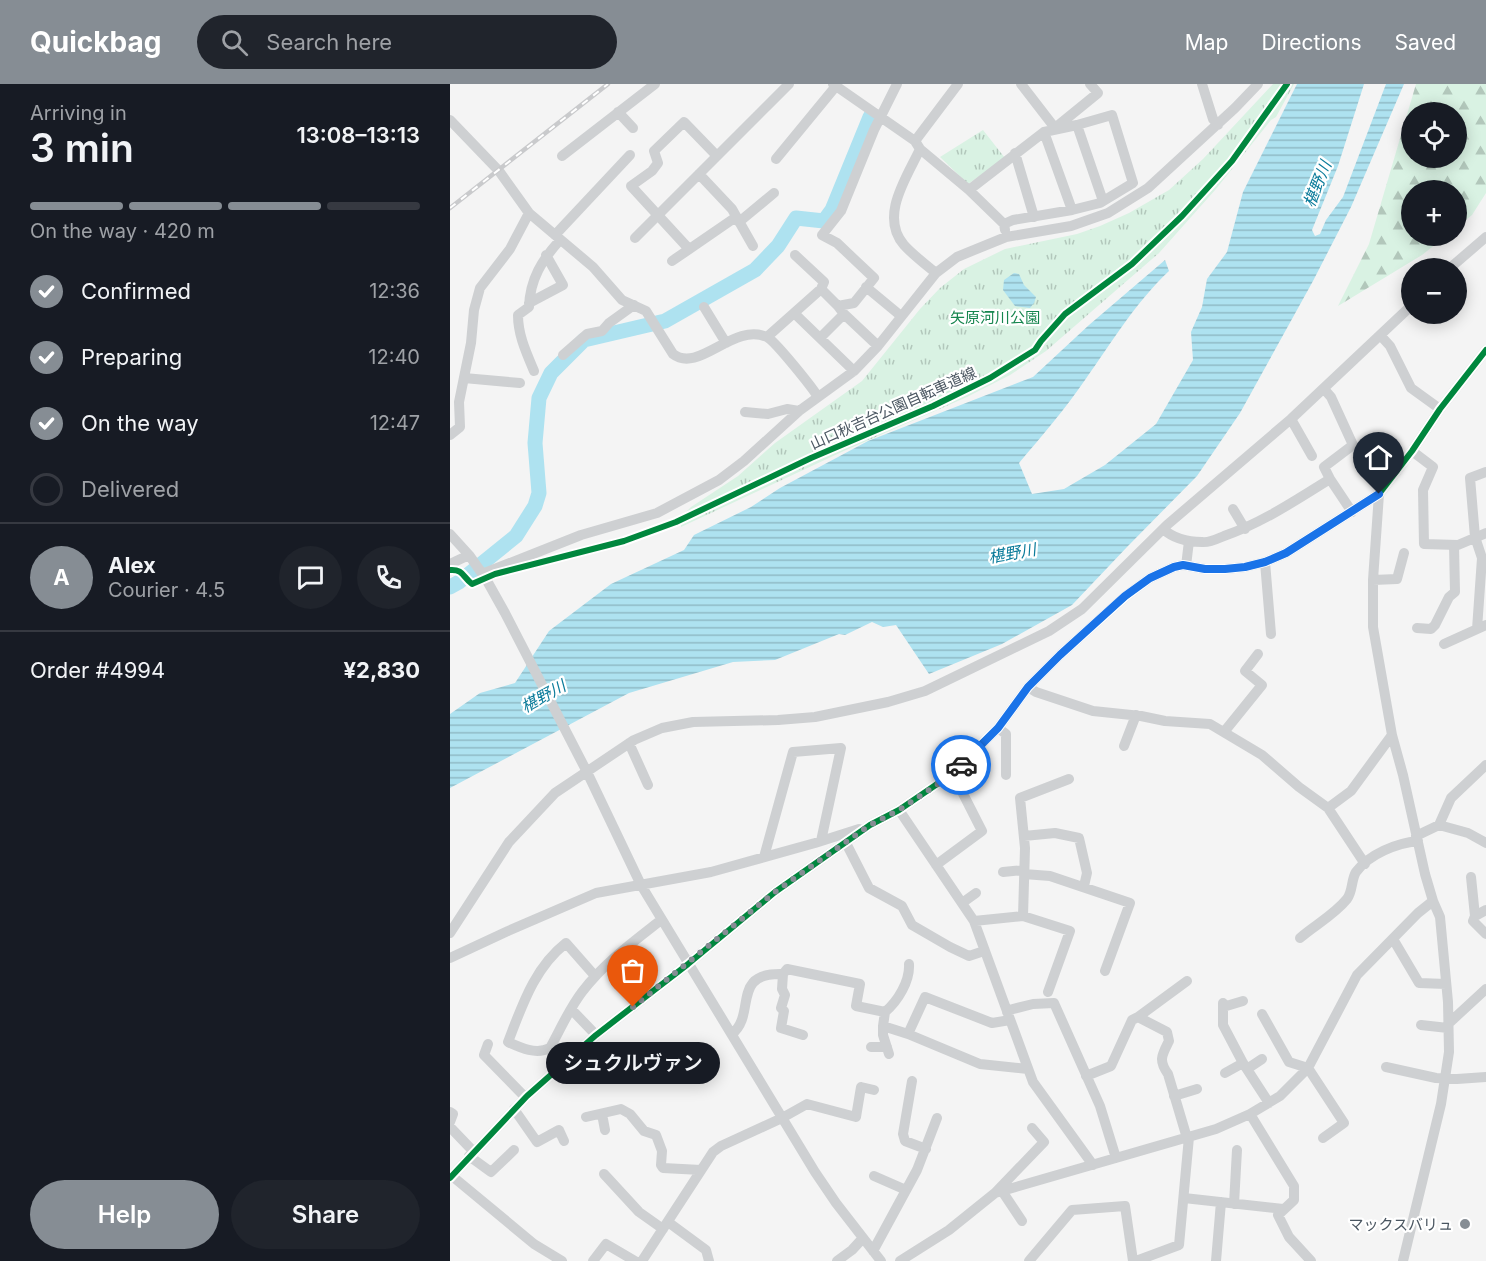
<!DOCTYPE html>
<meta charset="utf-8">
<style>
:root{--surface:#171b24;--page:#20242c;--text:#f1f3f6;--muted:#9ea1a6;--line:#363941;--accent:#868d94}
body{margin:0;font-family:Inter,"Noto Sans JP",sans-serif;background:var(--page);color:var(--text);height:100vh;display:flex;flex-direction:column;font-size:22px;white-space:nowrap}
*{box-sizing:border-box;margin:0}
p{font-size:20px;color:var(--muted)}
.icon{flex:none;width:33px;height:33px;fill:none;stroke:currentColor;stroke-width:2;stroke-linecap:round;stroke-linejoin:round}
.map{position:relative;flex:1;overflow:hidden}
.side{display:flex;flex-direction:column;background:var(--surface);width:450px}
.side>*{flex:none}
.controls{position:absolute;left:951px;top:18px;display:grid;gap:12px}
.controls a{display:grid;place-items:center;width:66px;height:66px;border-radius:50%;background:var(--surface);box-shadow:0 3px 15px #0003;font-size:30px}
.pin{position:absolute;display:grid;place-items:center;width:51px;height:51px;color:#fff;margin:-62px -26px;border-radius:50% 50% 50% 0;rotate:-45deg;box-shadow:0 0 6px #0007}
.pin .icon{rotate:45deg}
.courier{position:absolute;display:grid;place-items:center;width:60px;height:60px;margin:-30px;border:4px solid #1a73e8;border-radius:50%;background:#fff;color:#222;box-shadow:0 2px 8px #0007}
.bubble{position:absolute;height:42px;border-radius:21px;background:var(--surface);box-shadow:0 3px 15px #0003;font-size:20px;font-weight:600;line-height:42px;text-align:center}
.head em{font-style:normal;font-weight:600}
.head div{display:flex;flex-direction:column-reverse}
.head{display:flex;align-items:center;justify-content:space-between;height:102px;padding:0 30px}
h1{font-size:39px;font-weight:600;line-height:45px}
.bar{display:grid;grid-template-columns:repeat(4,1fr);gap:9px 6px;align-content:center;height:72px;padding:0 30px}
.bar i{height:8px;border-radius:4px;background:var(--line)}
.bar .selected{background:var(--accent)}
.bar p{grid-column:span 4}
.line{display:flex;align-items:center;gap:15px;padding:0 30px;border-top:2px solid var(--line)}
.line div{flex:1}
.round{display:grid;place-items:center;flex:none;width:63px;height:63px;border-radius:32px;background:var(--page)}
ol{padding:0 30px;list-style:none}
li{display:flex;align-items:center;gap:18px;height:66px}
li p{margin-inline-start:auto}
li .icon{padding:6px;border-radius:50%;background:var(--accent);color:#fff;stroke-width:4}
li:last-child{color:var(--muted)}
li i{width:33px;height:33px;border:3px solid var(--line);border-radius:50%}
.cta{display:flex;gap:12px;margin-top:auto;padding:12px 30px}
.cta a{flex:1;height:69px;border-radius:36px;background:var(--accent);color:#fff;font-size:24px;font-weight:600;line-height:69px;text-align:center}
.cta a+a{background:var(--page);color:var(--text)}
header{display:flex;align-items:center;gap:36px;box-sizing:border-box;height:84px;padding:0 30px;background:var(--accent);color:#fff}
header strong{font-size:28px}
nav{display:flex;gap:33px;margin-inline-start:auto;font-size:21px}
.search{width:420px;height:54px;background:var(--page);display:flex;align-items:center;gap:15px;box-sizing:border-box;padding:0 21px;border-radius:33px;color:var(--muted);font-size:22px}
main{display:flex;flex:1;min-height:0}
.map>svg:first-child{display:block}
.forest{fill:url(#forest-firs);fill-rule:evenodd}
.park{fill:url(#park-tufts)}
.water{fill:url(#water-rules)}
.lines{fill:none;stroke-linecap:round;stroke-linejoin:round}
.river{stroke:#aee2f0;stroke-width:15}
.minor{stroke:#ced0d2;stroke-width:10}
.rail-casing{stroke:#c9cacc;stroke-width:4.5}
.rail{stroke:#fff;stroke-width:2;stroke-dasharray:7;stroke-linecap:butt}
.cycleway-casing{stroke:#fff;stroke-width:10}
.cycleway{stroke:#00873e;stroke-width:6}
.done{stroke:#868d94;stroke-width:6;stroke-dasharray:0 10.8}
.route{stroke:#1a73e8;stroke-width:8}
.poi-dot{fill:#868d94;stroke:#fff;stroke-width:2}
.labels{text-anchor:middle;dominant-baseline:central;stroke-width:4.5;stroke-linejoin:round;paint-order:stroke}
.park-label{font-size:15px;fill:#17864f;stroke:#fff}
.street-label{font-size:15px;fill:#4a5661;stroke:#fff}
.poi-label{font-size:15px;fill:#4a5661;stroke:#fff;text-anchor:end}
.water-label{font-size:16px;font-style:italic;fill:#0c7c9b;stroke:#fff}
</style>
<header>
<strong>Quickbag</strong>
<div class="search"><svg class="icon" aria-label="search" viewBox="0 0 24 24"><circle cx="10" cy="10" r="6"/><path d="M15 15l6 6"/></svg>Search here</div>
<nav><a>Map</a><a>Directions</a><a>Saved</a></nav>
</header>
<main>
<section class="side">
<div class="head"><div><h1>3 min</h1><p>Arriving in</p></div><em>13:08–13:13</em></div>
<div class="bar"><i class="selected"></i><i class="selected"></i><i class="selected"></i><i></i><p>On the way · 420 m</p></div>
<ol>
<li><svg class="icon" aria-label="check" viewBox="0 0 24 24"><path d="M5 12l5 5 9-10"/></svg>Confirmed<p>12:36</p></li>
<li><svg class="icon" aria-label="check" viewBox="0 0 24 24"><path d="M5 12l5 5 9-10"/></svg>Preparing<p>12:40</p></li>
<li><svg class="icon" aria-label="check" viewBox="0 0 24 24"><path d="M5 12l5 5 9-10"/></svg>On the way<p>12:47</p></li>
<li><i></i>Delivered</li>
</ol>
<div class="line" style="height:108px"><b class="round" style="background:var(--accent);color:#fff">A</b><div><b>Alex</b><p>Courier · 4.5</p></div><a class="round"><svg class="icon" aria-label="chat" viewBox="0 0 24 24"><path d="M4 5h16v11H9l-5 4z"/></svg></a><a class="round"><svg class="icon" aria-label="phone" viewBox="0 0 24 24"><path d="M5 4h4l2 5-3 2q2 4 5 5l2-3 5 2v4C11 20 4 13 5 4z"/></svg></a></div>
<div class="line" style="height:78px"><div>Order #4994</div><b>¥2,830</b></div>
<div class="cta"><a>Help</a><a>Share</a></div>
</section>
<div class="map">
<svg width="1036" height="1177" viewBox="0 0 1036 1177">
<defs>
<pattern id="forest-firs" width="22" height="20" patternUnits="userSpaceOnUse" patternTransform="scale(1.5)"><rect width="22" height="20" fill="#d9f2e3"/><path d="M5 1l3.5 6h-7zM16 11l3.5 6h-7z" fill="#b2c7bb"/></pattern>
<pattern id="park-tufts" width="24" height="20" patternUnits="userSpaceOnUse" patternTransform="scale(1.5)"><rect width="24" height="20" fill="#d9f2e3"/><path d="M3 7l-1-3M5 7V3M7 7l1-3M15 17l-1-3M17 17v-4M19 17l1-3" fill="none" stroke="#b2c7bb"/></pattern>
<pattern id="water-rules" width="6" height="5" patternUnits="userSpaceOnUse" patternTransform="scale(1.5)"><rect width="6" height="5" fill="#aee2f0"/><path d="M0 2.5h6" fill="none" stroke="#90bac6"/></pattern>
</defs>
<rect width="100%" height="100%" fill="#f4f4f4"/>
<path class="forest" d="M966,0h70v109l-14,22 -15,12 -1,-37h-44v46h34l-24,19 -84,51 31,-62zM962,28h44v46h-44z"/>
<path class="park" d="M823,0h21l-18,33 -5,3 -55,69 -57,64 -113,98 -36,24 -43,22 -121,53 -165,77v-10l10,-10 47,-31 37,-33 87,-62 58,-72 20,-21 24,-19 41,-20 72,-15 23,-8 29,-13 40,-23 34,-31z
M533,46l22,28 -37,26 -28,-27z"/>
<path class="water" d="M847,0h67l-26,82 -26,64 3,6 5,-2 6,-14 17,-23 43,-113h18l-53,123 -38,74 -73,132 -43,63 -70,71 -55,58 -70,39 -73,30 -33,-49 -13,2 -11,-5 -27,13 -6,-1 -64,26 -42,2 -104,31 -179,95v-74l30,-21 35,-10 34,-52 62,-47 73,-34 10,-15 57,-28 29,-19 88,-47 165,-64 56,-52 76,-65 4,11c-34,32 -57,71 -84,109 -20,29 -43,56 -66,83l13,31 32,-5 41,-24 51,-41 37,-64 -2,-28 11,-25 5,-28 20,-27 16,-60z
M564,189l5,1 5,11 12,12 -2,6 -4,5 -15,-2 -12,-16 1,-10z"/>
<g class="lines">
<path class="river" d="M0,503l9,-5 57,-46 19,-30 4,-13 -4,-50 4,-45 12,-25 33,-33 81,-19 90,-51 23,-24 18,-28 28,3 8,-11 38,-93"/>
<path class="minor" d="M383,0l82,57 5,8 49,41 35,34 1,6
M571,0l34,44 43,-35 -8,-9
M752,0l11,35 5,6
M168,28l15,16
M0,36l49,51 30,42 64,54 29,33 24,11 27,43c26,20 60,-32 94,-17 8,4 45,50 51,60
M594,48l28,78
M465,57l43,-57
M470,65c-13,28 -41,67 -16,96 9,10 21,19 32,28
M565,69l19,64
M112,72l93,-72
M326,75l60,-73
M249,90l33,35 21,37
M519,106l75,-58 33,-7 26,76
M289,138l35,-29
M554,140l9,-4 59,-10 28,-7 33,-20 -21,-68 -35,10
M105,151l75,-80
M185,154l154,-154
M239,165l-58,-63 21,-15 6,-8 -4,-12 30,-29 33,34
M345,171l29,27 -3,7
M222,177l64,-44
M1000,184l36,-31
M416,203l35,29
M79,219l34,-18 -17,-30
M388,222l16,-3 20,-25 -37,-35 -15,-8 19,-24 33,-81 23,-46
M254,223l22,36
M344,229l60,58
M930,251l10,11 21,42 29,21
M317,253l54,-48 17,17 6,8 34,32
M370,254l24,-24
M113,271l24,-21 15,-3 7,-8 25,-18
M84,287c-8,-19 -16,-36 -16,-56l11,-8c1,-28 13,-47 31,-67
M14,294l56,5
M295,328l23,2 19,-5 12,2
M841,335l21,37
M0,351l10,-8 -1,-25 12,-59 3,-33 6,-22 30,-39 19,-36
M962,367l21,16 -10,23 1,54 34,1 28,-12
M880,395l22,33
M929,410l-6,86v47l19,108 11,40 22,99 8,27 7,16 8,85 1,50 -8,52 -38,157
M783,425l12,20
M713,445c10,9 25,13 39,13 7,1 15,-3 22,-6 38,-13 72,-36 106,-57l-6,-12 29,-22 -22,-48 -7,-8
M0,450l19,21 17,24 19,34 82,159 54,113 174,287 21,31 45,58
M815,478l6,72
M0,480l19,-9
M736,482l3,-25
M32,490l99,-39 76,-22 62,-33 25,-19 55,-50 55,-40 24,-25 58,-73 21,-16 49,-20 65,-11 37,-13 40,-25 87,-80 23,-24
M923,496l24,-1 7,-26
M967,544l14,1 4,-4 14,-28 6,-5 -1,-47
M1027,545l5,-71 -7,-21 -5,-59 16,-6
M994,560l42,-19
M578,603l8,5 57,19 48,5 24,5 45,3 52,31 37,32 29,21 23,-17 41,-56
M548,644l8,6v41
M774,648l38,-47 -17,-14 13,-17
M179,659l19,42
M674,662l12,-31
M878,724l37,56
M449,726l75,111 59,161 60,83
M989,741l12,-27 35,-33
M574,752l31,-3 24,5 8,35 -3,13
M966,752l23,-11 29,8 18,10
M396,759l23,45 33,18 10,19 38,22 19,9 15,-5
M314,773l29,-105 48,-4 -20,93
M486,781l46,-34 -30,-59
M553,788l21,-2
M574,790l26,2 80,27 -25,68
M1021,793l4,39
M512,819l14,-10
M1036,826l-11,6 -2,5 13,13
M573,832l2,-68 -5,-50 49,-19
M524,837l49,-5 47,15 -22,61
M0,849l59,-91 46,-49 79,-53 28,-12 31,-6 85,-2 37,-3 73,-15 37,-11 124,-60 33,-22 85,-84 124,-106 121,-114
M850,854c15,-13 34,-23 47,-39 6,-8 4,-19 9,-27 13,-18 41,-29 62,-31
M943,855l26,44 27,1
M0,874l58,-27 88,-38 115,-21 104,-29 44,-14
M333,890l4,-5 73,15 -4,22 29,6 -2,14 25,8
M145,892l-29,-33c-32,25 -44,63 -58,99 13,6 28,13 42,6 10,-18 19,-39 32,-56 22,-29 51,-50 79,-72
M737,897l-49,36 29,15 2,9c-7,14 -11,19 -1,33l19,64
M773,919v22l20,38 26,40
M773,923l20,-6
M121,925l25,26
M435,928c13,-11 25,-31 24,-48
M557,928l2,-2 24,-6 21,-1 46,103 16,52
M812,930l27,48 19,6 36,55 -21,15
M560,936l-18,3 -67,-26 -17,37 72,30 48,5
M998,940l38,-35
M971,941l27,3
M433,942v9l6,19
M282,950c25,-20 -2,-62 51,-60l-1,15 3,6 -4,13 3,3 -3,17 22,7
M38,960l-4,11 41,42
M421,963h16
M936,983l50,11 21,1 29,-2
M797,985l15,-10
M775,989l18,-10
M636,992l25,-10 21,-46 6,-3
M462,997l-9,53 2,7 21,8
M724,1012l23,-7
M64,1025l23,33 22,-12 5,11
M0,1028l3,2 -3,8
M152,1030l3,16
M800,1030l44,72v14l-16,15 11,22 22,24
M136,1033l35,-8 9,5 14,17 12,4 6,16 -1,14 2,3 38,2
M0,1043l23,24
M19,1072l22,16 23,-22
M154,1090l35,38 24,17
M2,1092l82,68 28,17
M424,1092l32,14
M0,1094l77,-82 69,-61 92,-71 87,-72 95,-67 29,-15 44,-30 55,-52 30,-41 32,-32 66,-59 24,-18 24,-11 9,-2 22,4h20l20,-2 20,-5 21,-9 93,-59 33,-43 28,-42 46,-59
M552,1107l20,30
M545,1109l49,-51 -12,-14
M734,1114l99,11
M784,1120l3,-54
M218,1138l38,28 3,11
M423,1167l44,-81 20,-52
M143,1177l13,-17 29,17
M192,1177l71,-109 8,-6 61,-28 25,-14 49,13 5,-30 13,3
M387,1177l15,-11 11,-12
M450,1177l49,-31 46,-37 221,-64 34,-15 30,-18 28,-28 49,-93 61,-62 15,-12
M579,1177l43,-51 53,-4 8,55
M686,1177l43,-16 10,-108
M766,1177l5,-59"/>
<g class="rail-casing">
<path id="rail" d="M0,124l158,-124"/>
</g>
<use href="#rail" class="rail"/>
<g class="cycleway-casing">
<path id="cycleway" d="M0,486c13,-1 13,7 22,14l23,-10 129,-33 52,-19 135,-64 122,-52 57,-28 45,-28 6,-9 24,-27 67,-50 50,-48 50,-55 55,-77
M0,1094l77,-82 69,-61 92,-71 87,-72 95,-67 29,-15 44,-30 55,-52 30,-41 32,-32 66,-59 24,-18 24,-11 9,-2 22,4h20l20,-2 20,-5 21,-9 93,-59 33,-43 28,-42 46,-59"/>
</g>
<use href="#cycleway" class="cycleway"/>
</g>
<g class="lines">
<path class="done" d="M183,923l142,-115 95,-67 29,-15 42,-28 20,-17"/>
<path class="route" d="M511,681l37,-37 30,-41 32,-32 65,-59 25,-18 24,-11 9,-2 22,4h20l20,-2 20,-5 21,-9 93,-59"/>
</g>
<circle class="poi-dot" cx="1015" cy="1140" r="6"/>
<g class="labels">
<g class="park-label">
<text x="545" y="233">矢原河川公園</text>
</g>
<g class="street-label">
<text transform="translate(443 324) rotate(-24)">山口秋吉台公園自転車道線</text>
</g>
<g class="poi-label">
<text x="1003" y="1140">マックスバリュ</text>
</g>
<g class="water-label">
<text transform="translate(867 100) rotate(-68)">椹野川</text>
<text transform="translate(562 469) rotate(-10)">椹野川</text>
<text transform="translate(93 612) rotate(-29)">椹野川</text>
</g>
</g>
</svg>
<div class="controls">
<a><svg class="icon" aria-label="locate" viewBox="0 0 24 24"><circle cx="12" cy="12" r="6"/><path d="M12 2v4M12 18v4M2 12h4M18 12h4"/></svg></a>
<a>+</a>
<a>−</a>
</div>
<div class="pin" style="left:183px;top:923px;background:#ea580c"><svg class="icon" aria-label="bag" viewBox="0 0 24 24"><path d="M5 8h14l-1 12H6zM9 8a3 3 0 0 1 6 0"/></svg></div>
<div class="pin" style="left:929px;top:410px;background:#1f2937"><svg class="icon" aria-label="home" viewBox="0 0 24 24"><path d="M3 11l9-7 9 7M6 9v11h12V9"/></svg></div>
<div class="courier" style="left:511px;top:681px"><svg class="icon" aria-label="car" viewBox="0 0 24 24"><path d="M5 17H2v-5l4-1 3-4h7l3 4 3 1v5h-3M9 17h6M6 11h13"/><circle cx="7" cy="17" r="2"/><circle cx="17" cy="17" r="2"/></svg></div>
<div class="bubble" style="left:96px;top:958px;width:174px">シュクルヴァン</div>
</div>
</main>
